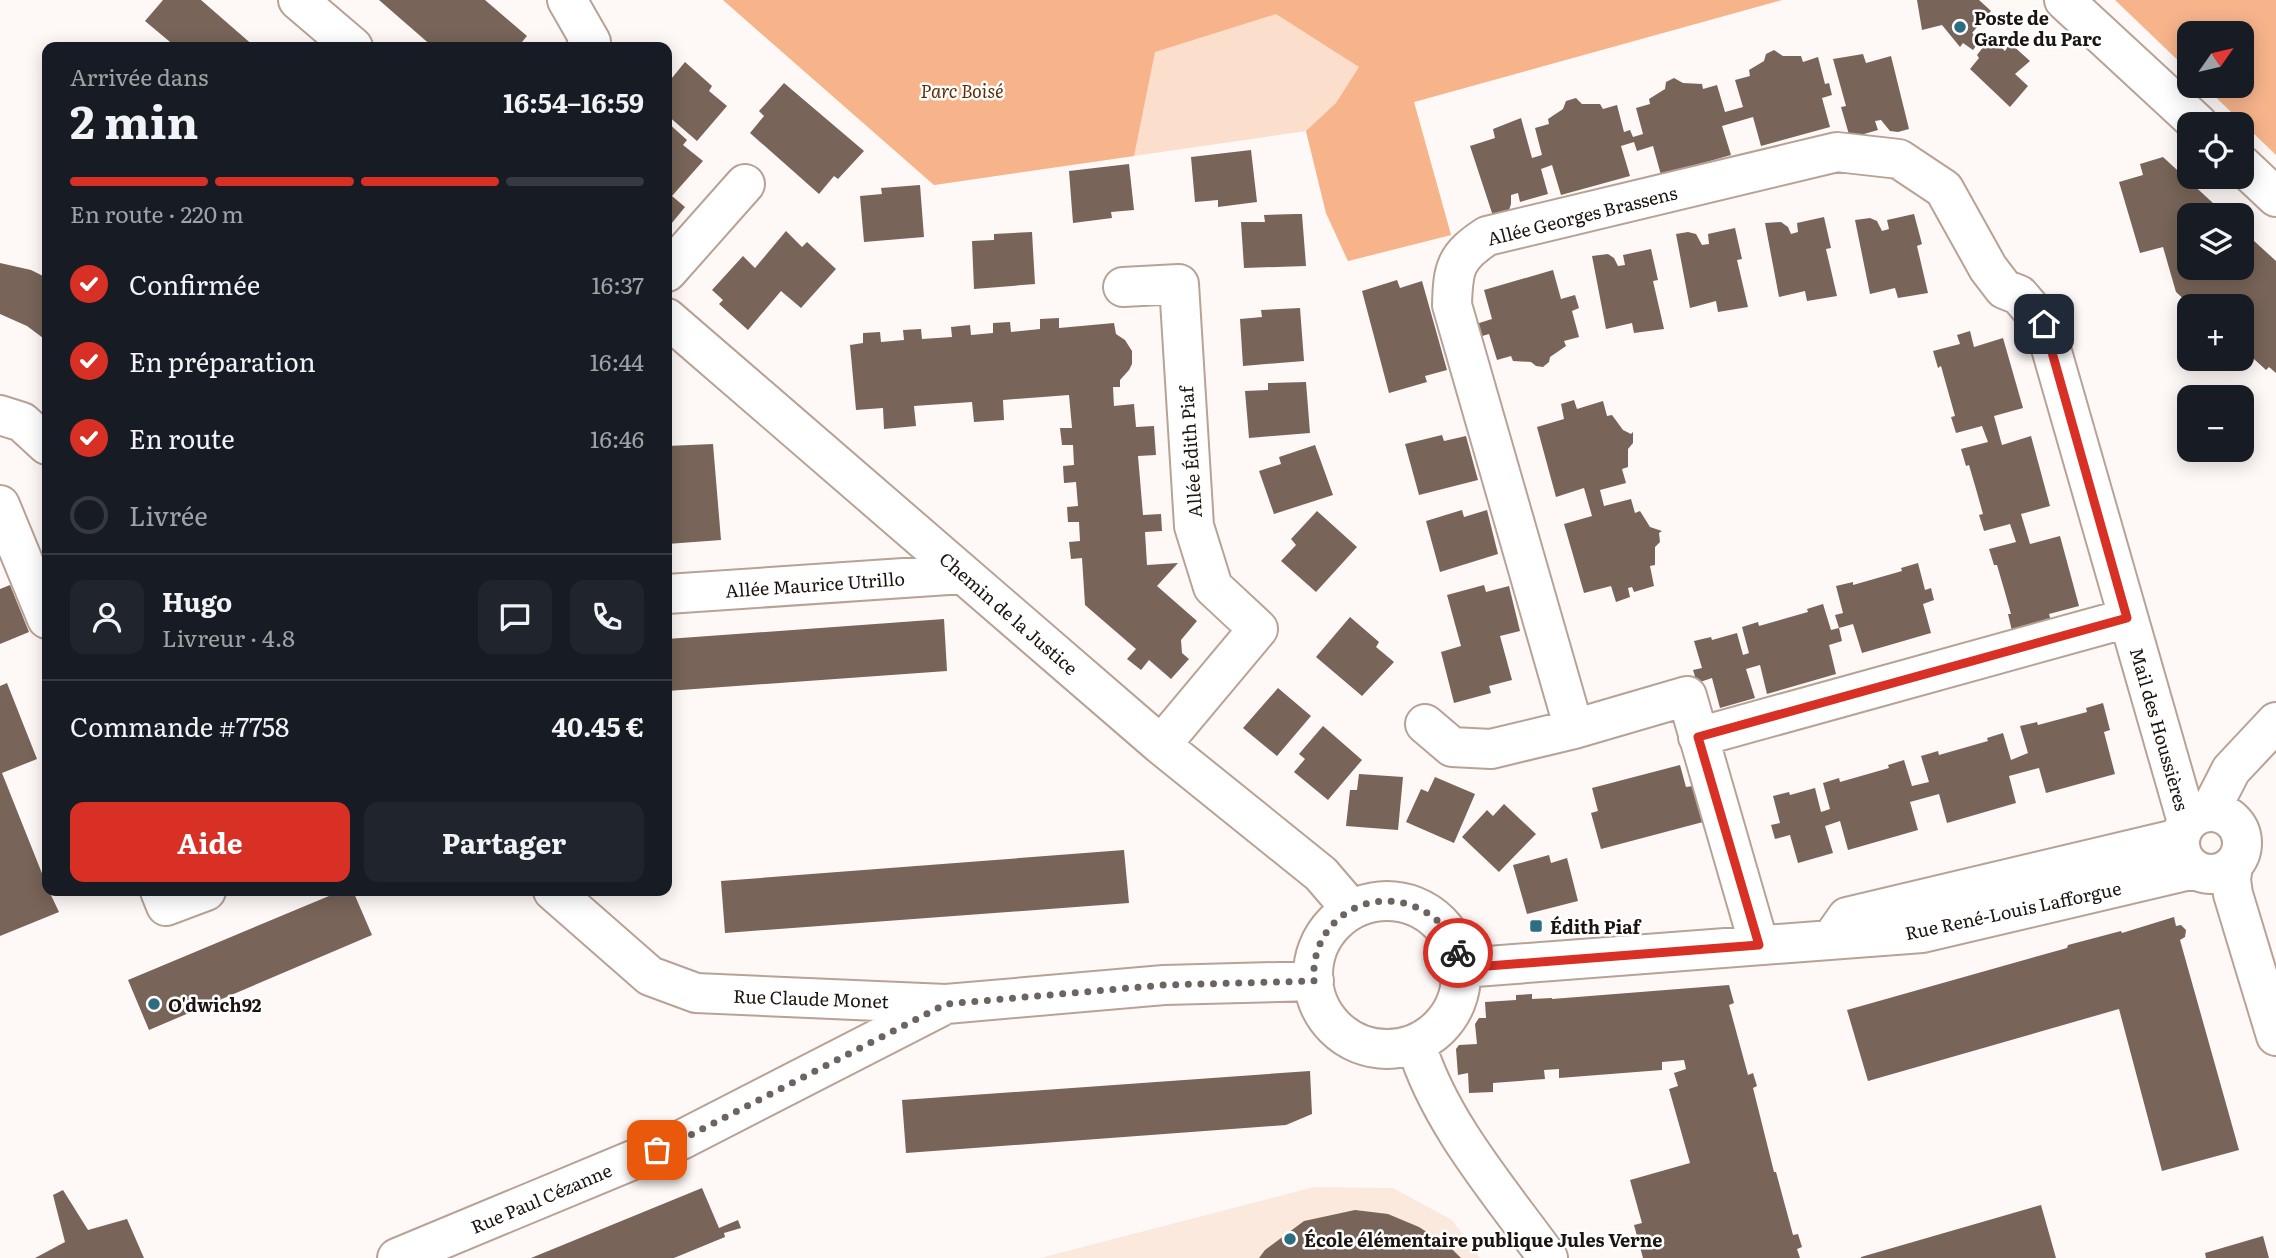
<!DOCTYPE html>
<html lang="fr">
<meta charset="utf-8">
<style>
:root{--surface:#171b24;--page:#20242c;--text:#f1f3f6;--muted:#9ea1a6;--line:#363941;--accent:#d93025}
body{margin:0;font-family:Literata,serif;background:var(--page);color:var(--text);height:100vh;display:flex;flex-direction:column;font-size:26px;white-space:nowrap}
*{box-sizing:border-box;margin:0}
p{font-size:23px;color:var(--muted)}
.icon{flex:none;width:38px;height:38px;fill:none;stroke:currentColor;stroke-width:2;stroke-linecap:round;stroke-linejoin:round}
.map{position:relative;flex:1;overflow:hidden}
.panel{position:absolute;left:42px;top:42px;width:630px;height:854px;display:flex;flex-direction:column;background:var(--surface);border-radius:14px;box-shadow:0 4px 18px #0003}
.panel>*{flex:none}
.needle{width:46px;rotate:56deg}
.controls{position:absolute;left:2177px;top:21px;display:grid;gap:14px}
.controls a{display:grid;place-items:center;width:77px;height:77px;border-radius:14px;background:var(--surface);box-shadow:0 4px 18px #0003;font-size:35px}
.pin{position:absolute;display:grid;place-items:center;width:60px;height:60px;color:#fff;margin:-30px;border-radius:14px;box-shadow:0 4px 10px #0006}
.courier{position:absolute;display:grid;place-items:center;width:70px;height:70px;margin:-35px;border:5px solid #d93025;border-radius:50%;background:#fff;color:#222;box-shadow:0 2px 9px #0007}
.head em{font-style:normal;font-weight:700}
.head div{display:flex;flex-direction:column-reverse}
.head{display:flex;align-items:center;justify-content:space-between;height:119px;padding:0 28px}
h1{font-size:46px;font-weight:700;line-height:52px}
.bar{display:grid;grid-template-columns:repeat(4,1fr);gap:10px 7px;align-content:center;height:84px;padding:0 28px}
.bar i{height:9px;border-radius:5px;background:var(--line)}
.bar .on{background:var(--accent)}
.bar p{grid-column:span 4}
.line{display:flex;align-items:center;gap:18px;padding:0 28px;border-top:2px solid var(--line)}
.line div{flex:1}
.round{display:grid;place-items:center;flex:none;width:74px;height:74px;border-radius:14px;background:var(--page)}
ol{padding:0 28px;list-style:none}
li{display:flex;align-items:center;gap:21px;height:77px}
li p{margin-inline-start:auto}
li .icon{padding:7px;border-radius:50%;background:var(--accent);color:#fff;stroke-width:4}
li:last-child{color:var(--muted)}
li i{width:38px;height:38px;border:4px solid var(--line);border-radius:50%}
.button{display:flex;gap:14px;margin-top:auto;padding:14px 28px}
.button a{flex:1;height:80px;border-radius:14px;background:var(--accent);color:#fff;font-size:28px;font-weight:700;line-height:80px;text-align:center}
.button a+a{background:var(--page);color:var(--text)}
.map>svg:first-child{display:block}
.built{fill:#fbe9de}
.green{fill:#fcdecd}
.forest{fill:#f7b48b}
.building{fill:#786458}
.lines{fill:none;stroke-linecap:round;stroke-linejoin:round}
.street-casing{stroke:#b8a295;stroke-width:42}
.street{stroke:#fff;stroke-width:38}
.done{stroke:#6b6460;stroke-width:7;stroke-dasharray:0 12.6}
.route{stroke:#d93025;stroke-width:9}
.poi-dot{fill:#2d6d81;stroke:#fff;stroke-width:2.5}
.labels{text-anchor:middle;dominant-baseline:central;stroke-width:5;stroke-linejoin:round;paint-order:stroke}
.poi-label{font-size:18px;font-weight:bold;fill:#1c1410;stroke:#fff;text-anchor:start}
.park-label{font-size:18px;font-style:italic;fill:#612e03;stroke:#fff}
.street-label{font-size:18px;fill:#1c1410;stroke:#fff}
</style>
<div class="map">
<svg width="2276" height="1258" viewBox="0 0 2276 1258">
<rect width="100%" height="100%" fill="#fef9f6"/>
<path class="built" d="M1314,1187l79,1 59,32 28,38h-440z"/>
<path class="green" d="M723,0h1059l-368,102 37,133 -103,26 -22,-48 -20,-82 -372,54z"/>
<path class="forest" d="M723,0h1059l-368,102 37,133 -103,26 -22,-48 -20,-82 30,-28 23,-36 -83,-53 -121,38 -21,104 -200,29z
M2115,0h161v155l-72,-69h38v-53h-53v38z"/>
<path class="building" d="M163,0h38l54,47h-79l-31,-26z
M379,0h106l42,36 -5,6 -1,5h-88z
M1917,0h62l12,11 -19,22 9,6 -8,11 -10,-7 -3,4 -18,-22 -20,5z
M1991,37l14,14 5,-8 20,18 -15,13 13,12 -18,21 -40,-38 9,-11 -2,-3z
M1774,50l9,6h18l2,6 15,-5 7,27 4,-1 3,12 -10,3 8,29 -69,19 -8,-29 -31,9 9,29 -70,20 -8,-29 -16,5 -3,-9 -13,4 9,30 -69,19 -9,-30 -11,4 7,25 -28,8 -2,-9 -7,2v9l-2,6 -16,6 -23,-70 25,-8 -2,-9 28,-11 11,40 10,-3 -7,-27 14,-4 -1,-5 15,-10 3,-8 10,-3 6,6h18l3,5 14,-4 7,27 6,-2 3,7 10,-3 -7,-26 14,-4 -1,-5 16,-10 1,-7 8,-4 9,5 19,1 1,5 14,-4 8,27 18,-5 -8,-27 15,-4 -1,-6 15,-9 2,-7z
M1863,54l3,9 25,-7 18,73 -11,3 -8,-1 -9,-11 -6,1 3,9 -28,8 -9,-31 5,-1 -13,-47z
M685,62l27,24 -3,5 18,15 -30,35 -30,-26v-31z
M784,83l80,68 -26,28 -4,-3 -15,18 -69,-61 14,-17 -5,-5z
M667,122l20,18 -4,5 20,16 -31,35 13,11 -18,22z
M1251,150l6,52 -39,5v-7l-23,2 -4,-45z
M2163,157l63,58h-37v53h53v-38l34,31v112l-7,-6 -3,3 -24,-22v-42h-19l-5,-4 -4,4h-23l-15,-14 -13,-45 -23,6 -21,-71 24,-7 -3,-11z
M1129,164l5,46 -23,2 1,6 -39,5 -4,-52z
M920,185l4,52 -60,5 -4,-46 22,-2 -1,-6z
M1296,214h6l4,52 -62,2 -3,-46h24l-1,-7z
M1914,214l8,30 -5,2 11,47 -30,5 -3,-10 -25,6 -15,-74 15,-2 7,3 5,10 7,-2 -2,-9z
M1824,217l7,31 -5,1 11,47 -30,5 -2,-10 -26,6 -14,-74 16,-1 7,5 3,7 7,-2 -1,-9z
M1735,228l7,31 -5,1 11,47 -30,5 -2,-11 -26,7 -14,-74 12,-2 8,2 6,11 7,-1 -1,-10z
M786,231l16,16 5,-5 29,27 -35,39 -20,-17 -33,39 -29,-26 4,-4 -11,-10 31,-34 12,12z
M1032,232l3,52 -61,5 -2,-48 22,-1v-6z
M1651,249l7,31 -5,1 11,48 -30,4 -2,-10 -26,6 -14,-73 16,-2 6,4 4,8 7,-1 -2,-10z
M0,263l31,7 16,8v63l-20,-15 -27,-12z
M1553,270l8,29 14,-4 4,13 -7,3 7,26 -15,4 2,5 -16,11 -1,5 -6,5 -7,-1 -5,-4 -18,-1 -2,-5 -14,4 -8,-26 -10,3 -3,-13 16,-5 -8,-29z
M1397,280l3,8 22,-7 25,89 -22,6 2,6 -38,11 -27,-102z
M1300,308l4,53 -61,5 -3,-47 22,-2 -1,-7z
M1059,318v10l55,-5 2,11 9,6 7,11v13l-3,6 -9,10v7h-7l1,19 20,-2 2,23 18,-1 2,29 -18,1 5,59 18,-1 1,17 -17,1 2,33 31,-2 -21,23 40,35 -16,19 1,13 7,6 -18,20 -22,-19 -8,10 -14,-11 9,-10 -51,-44 -3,-47 -11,1 -2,-17 11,-1 -1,-19h-11l-1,-15 11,-1 -2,-24 -12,1 -1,-17 11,-1 -1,-20h-11l-2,-17h12l-3,-33 -66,5 1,20 -30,2 -2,-20 -58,4 2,20 -32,3 -1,-21 -27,2 -6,-65 13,-2v-10l17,-1 1,10 23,-2 -1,-10 18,-1 1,10 30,-2 -1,-10 19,-2 1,10 22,-2v-10l17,-1 1,10 29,-3v-10z
M1970,331l4,16 29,-9 20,70 -29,8 8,29 29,-9 19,70 -29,8 9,30 30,-8 19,70 -30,8 4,14 -41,3 -4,-17h3l-7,-25 -7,-24h-3l-5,-16 27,-7 -6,-18 -26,7 -5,-16 4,-1 -7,-25 -7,-24 -3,1 -5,-17 27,-7 -6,-16 -26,7 -5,-16 4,-1 -14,-50 -3,2 -5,-17 27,-7 -3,-9z
M1306,382l4,51 -61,5 -4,-47 23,-1v-7z
M1574,400l3,9 26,-8 4,15 5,-1 11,15 8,4 2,-2v11l-5,6v18l-6,2 4,14 -26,7 4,16 27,-7 4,14 5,-2 10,16 12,4 -3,2 1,9 -5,5v18l-5,1 4,20 -20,6 -2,-5 -4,1 2,9 -14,5 -5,-16 -27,7 -20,-69 28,-8 -8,-28 -28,9 -19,-70 27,-8 -3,-15z
M1442,435l2,6 22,-5 12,44 -59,15 -14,-51z
M713,444l8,96 -54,4v-98z
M1315,445l18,50 -59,19 -15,-43 22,-7 -2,-7z
M1462,510l2,7 23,-7 11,44 -58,18 -14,-51z
M1317,511l40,36 -41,45 -35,-31 15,-16 -5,-6z
M1918,563l7,27 6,-2 3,12 -11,4 8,29 -69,20 -9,-29 -14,4 -4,-13 8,-2 -7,-27 17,-4v3l49,-14 -1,-3z
M10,585l19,47 -29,12v-55z
M1484,585l2,7 23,-6 11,45 -20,5 12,44 -23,6 2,7 -37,10 -13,-51 20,-6 -14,-51z
M1823,604l8,26 8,-2 3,13 -13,4 7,29 -69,20 -7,-29 -14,4 9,29 -35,10 -8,-30 -15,5 -4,-13 9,-2 -8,-27 17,-4 1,3 25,-7 6,22 6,-2 -7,-26 16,-5 1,4 49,-14 -1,-3z
M1350,617l29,25 -3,5 18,15 -32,34 -46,-39z
M944,619l3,52 -280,20v-52z
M7,683l30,76 -35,14 45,113v5h2l10,21 -59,24v-250z
M1278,688l33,28 -34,40 -34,-28z
M2103,703l7,27 -6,2 11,42 -69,19 -7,-25 -30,8 7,27 -69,20 -8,-29 -29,8 8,28 -70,20 -8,-29 -15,5 8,27 -35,10 -8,-28 -15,4 -4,-14 9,-2 -7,-27 16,-4 1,3 25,-7 6,24 9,-3 -7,-26 16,-5 1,4 49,-14 -1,-3 16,-5 8,26 17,-4 -8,-26 17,-5 1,4 49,-14 -1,-3 16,-5 8,27 17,-7 -8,-27 17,-4 1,3 49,-13 -1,-4z
M1323,726l39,34 -34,40 -34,-28 11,-13 -6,-5z
M1680,765l6,22 7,-1 10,36 -102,27 -10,-36 7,-2 -6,-23z
M1359,774l44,3 -5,53 -52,-4 4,-36h7z
M1435,777l40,17 -21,49 -48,-21 15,-33 7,3z
M1504,804l32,30 -37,38 -37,-35 25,-27 6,6z
M1124,850l5,53 -404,30 -4,-52z
M1549,855l2,8 16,-5 11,43 -51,13 -14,-49z
M341,891h12l19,44 -223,95 -21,-50z
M2174,917l2,9 5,-1 5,5 -1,7 -5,3 59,210 -77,21 -43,-162 -251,72 -21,-71 220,-62 1,-3 53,-14 1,2z
M1729,985l5,18 -5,2 19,70 5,-2 4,13 -4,2 21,84h2l17,63 5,-1 4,13 -5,2 3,9h-157l-9,-33 8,-2 -12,-43 60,-17 -21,-74 9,-3 -4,-13 12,-4 -2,-9 -22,2v8l-103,8v-9l-15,1 1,9 -52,4v9l-24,1 -1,-20 -10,2 -2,-26 3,-4 18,-1 -2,-20 4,-6h7l-1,-16 31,-2v-5l16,-1v5l20,-1v1z
M1310,1071l2,43 -26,11 -380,28 -4,-53z
M702,1188l17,40 19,-8 3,8 -17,5 1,4 -51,21h-143z
M63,1190l25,40 39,-11 17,39h-109l30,-16 -12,-47z
M2041,1205l15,53h-195v-1z
M1355,1210l33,4 31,13 31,20 11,11h-202l6,-8 39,-29z
M2263,1236l6,22h-63l-1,-5z"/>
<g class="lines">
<g class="street-casing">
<path id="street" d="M298,0l55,47
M567,0l24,42 -5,5
M2064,0l134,124
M2242,165l34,32
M667,272l78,-88
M1123,287l56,-3 15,242 19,61 45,42 -97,116
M667,318l494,427 160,129 30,35
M0,415l22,7 25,23
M0,505l47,114
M667,594l296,-20
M1425,724l27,23 39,2 83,-20 113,-33 72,249
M1574,729l-122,-424c1,-37 3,-48 35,-69l350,-84 62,7 45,30 44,79 16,21 15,6 25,29 143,498
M1698,737l430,-119
M2210,811l21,-41 45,-48
M2180 843a31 31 0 1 1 62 0a31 31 0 1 1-62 0Z
M2233,865l-2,15 2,14 43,142
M160,891l6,15 40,-15
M553,891l97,85 46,17 250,11 218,-19 150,-4
M1313 975a74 74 0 1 1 148 0a74 74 0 1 1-148 0Z
M1833,937l14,-20 333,-79
M1462,968l460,-35 272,-64
M1416,1044c23,78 85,149 132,214
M397,1258l284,-118 263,-135"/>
</g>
<use href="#street" class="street"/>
</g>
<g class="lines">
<path class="done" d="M657,1150l24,-10 265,-136 218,-19 150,-4c-5,-69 72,-105 124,-60 9,8 17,20 20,32"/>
<path class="route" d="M1458,953l4,15 297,-23 -61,-208 429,-119 -83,-294"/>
</g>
<g class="poi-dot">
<circle cx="1960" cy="27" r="7"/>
<rect x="1529" y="919" width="14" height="14" rx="3.5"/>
<circle cx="154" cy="1004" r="7"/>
<circle cx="1290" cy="1239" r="7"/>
</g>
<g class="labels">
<g class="poi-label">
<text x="1974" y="17">Poste de<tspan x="1974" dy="21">Garde du Parc</tspan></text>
<text x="1550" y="926">Édith Piaf</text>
<text x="168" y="1004">O'dwich92</text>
<text x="1304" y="1239">École élémentaire publique Jules Verne</text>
</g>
<g class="park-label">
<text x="962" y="90">Parc Boisé</text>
</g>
<g class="street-label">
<text transform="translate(1582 215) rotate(-14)">Allée Georges Brassens</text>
<text transform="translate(1190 452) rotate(-94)">Allée Édith Piaf</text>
<text transform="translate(815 584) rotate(-4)">Allée Maurice Utrillo</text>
<text transform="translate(1009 613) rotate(41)">Chemin de la Justice</text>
<text transform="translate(2160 729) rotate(74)">Mail des Houssières</text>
<text transform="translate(2013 910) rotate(-12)">Rue René-Louis Lafforgue</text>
<text transform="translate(811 998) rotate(2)">Rue Claude Monet</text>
<text transform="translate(541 1198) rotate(-23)">Rue Paul Cézanne</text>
</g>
</g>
</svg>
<div class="controls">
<a><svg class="needle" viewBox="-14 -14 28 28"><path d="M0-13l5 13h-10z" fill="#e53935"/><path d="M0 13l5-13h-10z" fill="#9ea1a6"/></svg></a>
<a><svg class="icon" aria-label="locate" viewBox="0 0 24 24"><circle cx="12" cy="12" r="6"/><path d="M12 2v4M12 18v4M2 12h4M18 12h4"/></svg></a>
<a><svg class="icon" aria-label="layers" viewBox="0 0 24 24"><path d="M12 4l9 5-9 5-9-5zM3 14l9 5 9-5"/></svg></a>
<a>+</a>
<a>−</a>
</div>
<div class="pin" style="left:657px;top:1150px;background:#ea580c"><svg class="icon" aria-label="bag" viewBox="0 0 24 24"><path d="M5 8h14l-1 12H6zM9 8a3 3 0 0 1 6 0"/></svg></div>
<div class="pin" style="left:2044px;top:324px;background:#1f2937"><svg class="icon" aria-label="home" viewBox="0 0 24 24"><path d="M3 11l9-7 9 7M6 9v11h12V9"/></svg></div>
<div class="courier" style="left:1458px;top:953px"><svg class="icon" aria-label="bike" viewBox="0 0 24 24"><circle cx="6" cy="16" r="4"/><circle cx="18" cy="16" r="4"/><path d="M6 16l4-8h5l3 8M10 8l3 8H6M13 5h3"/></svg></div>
<section class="panel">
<div class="head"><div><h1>2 min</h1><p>Arrivée dans</p></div><em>16:54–16:59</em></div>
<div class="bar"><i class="on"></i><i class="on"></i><i class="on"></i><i></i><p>En route · 220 m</p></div>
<ol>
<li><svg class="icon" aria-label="check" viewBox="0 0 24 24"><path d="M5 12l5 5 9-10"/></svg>Confirmée<p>16:37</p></li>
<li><svg class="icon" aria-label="check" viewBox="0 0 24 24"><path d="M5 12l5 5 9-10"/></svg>En préparation<p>16:44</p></li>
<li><svg class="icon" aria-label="check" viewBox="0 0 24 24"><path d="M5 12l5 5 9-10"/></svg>En route<p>16:46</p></li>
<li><i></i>Livrée</li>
</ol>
<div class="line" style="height:126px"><a class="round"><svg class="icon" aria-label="person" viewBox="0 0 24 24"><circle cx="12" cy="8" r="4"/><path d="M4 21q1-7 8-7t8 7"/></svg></a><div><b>Hugo</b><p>Livreur · 4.8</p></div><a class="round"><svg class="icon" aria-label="chat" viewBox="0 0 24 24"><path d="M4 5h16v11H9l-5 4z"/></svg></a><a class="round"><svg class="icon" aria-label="phone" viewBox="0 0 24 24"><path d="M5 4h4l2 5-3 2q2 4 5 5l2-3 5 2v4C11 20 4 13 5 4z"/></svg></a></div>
<div class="line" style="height:91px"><div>Commande #7758</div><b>40.45 €</b></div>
<div class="button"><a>Aide</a><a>Partager</a></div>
</section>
</div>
